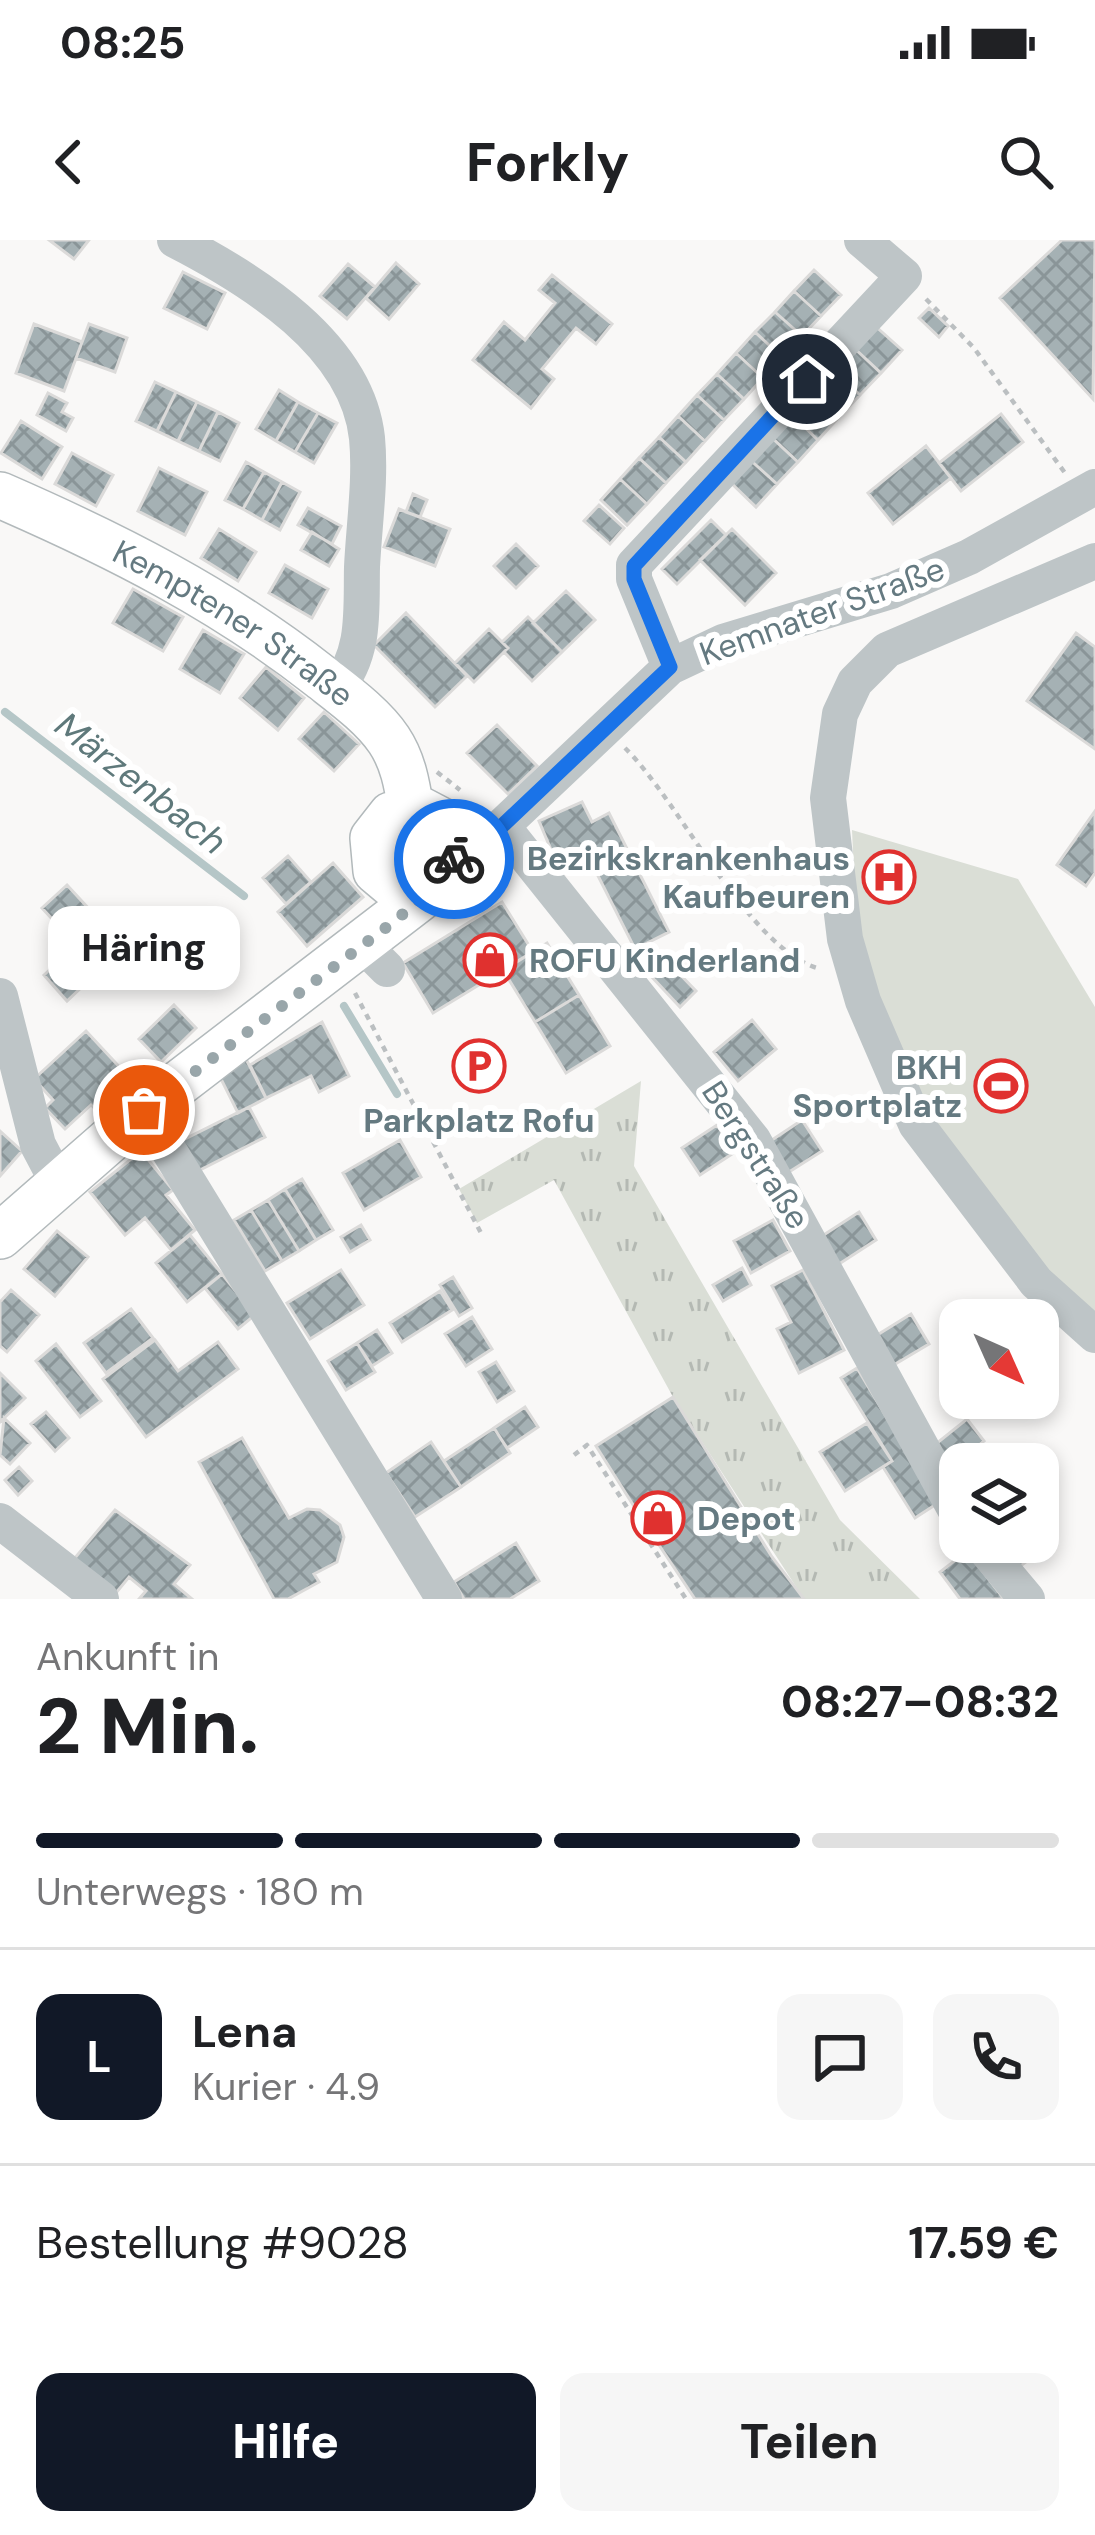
<!DOCTYPE html>
<html lang="de">
<meta charset="utf-8">
<style>
:root{--surface:#fff;--page:#f6f6f6;--text:#202124;--muted:#757577;--line:#e0e0e0;--accent:#111827}
body{margin:0;font-family:"DM Sans",sans-serif;background:var(--page);color:var(--text);height:100vh;display:flex;flex-direction:column;font-size:45px;white-space:nowrap}
*{box-sizing:border-box;margin:0}
p{font-size:39px;color:var(--muted)}
.icon{flex:none;width:66px;height:66px;fill:none;stroke:currentColor;stroke-width:2;stroke-linecap:round;stroke-linejoin:round}
.map{position:relative;height:1359px;overflow:hidden}
.sheet{display:flex;flex-direction:column;background:var(--surface);flex:1}
.sheet>*{flex:none}
.needle{width:78px;rotate:135deg}
.tools{position:absolute;left:939px;top:1059px;display:grid;gap:24px}
.tools a{display:grid;place-items:center;width:120px;height:120px;border-radius:24px;background:var(--surface);box-shadow:0 6px 18px #0003;font-size:60px}
.pin{position:absolute;display:grid;place-items:center;width:102px;height:102px;color:#fff;margin:-51px;border:6px solid #fff;border-radius:50%;box-shadow:0 3px 12px #0007}
.courier{position:absolute;display:grid;place-items:center;width:120px;height:120px;margin:-60px;border:9px solid #1a73e8;border-radius:50%;background:#fff;color:#222;box-shadow:0 3px 15px #0007}
.bubble{position:absolute;height:84px;border-radius:24px;background:var(--surface);box-shadow:0 6px 18px #0003;font-size:39px;font-weight:800;line-height:84px;text-align:center}
.headline em{font-style:normal;font-weight:800}
.headline div{display:flex;flex-direction:column-reverse}
.headline{display:flex;align-items:center;justify-content:space-between;height:204px;padding:0 36px}
h1{font-size:78px;font-weight:800;line-height:90px}
.bar{display:grid;grid-template-columns:repeat(4,1fr);gap:18px 12px;align-content:center;height:144px;padding:0 36px}
.bar i{height:15px;border-radius:9px;background:var(--line)}
.bar .selected{background:var(--accent)}
.bar p{grid-column:span 4}
.line{display:flex;align-items:center;gap:30px;padding:0 36px;border-top:3px solid var(--line)}
.line div{flex:1}
.round{display:grid;place-items:center;flex:none;width:126px;height:126px;border-radius:24px;background:var(--page)}
.button{display:flex;gap:24px;margin-top:auto;padding:24px 36px}
.button a{flex:1;height:138px;border-radius:24px;background:var(--accent);color:#fff;font-size:48px;font-weight:800;line-height:138px;text-align:center}
.button a+a{background:var(--page);color:var(--text)}
.status{display:flex;justify-content:space-between;align-items:center;height:84px;padding:0 60px;background:var(--surface);direction:ltr}
.status svg{height:33px;fill:currentColor}
header{display:flex;justify-content:space-between;align-items:center;height:156px;padding:0 36px;background:var(--surface);font-size:54px;font-weight:800}
.map>svg:first-child{display:block}
.grass{fill:url(#grass-tufts)}
.park{fill:#daded6}
.lines{fill:none;stroke-linecap:round;stroke-linejoin:round}
.stream{stroke:#b5c6c7;stroke-width:8}
.building{fill:url(#building-cross-hatch);stroke:#dbdad9;stroke-width:3}
.major-casing{stroke:#b2b9bb;stroke-width:48}
.path{stroke:#bbbfc1;stroke-width:4.5;stroke-dasharray:6 6;stroke-linecap:butt}
.minor{stroke:#bec5c7;stroke-width:36}
.major{stroke:#fff;stroke-width:45}
.done{stroke:#99a6aa;stroke-width:12;stroke-dasharray:0 21.6}
.route{stroke:#1a73e8;stroke-width:15}
.labels{text-anchor:middle;dominant-baseline:central;stroke-width:12;stroke-linejoin:round;paint-order:stroke}
.street-label{font-size:33px;fill:#657a81;stroke:#fff}
.poi-label{font-size:33px;font-weight:bold;fill:#657a81;stroke:#fff;text-anchor:end}
.water-label{font-size:36px;font-style:italic;fill:#5f797b;stroke:#fff}
</style>
<div class="status"><b>08:25</b><svg viewBox="0 0 49 12"><path d="M0 12V9h3v3zM5 12V6h3v6zM10 12V3h3v9zM15 12V0h3v12zM26 1h20v11H26zM47 4h2v5h-2z"/></svg></div>
<header><svg class="icon" aria-label="back" viewBox="0 0 24 24"><path d="M15 5l-7 7 7 7"/></svg>Forkly<svg class="icon" aria-label="search" viewBox="0 0 24 24"><circle cx="10" cy="10" r="6"/><path d="M15 15l6 6"/></svg></header>
<div class="map">
<svg width="1095" height="1359" viewBox="0 0 1095 1359">
<defs>
<pattern id="grass-tufts" width="24" height="20" patternUnits="userSpaceOnUse" patternTransform="scale(3)"><rect width="24" height="20" fill="#daded6"/><path d="M3 7l-1-3M5 7V3M7 7l1-3M15 17l-1-3M17 17v-4M19 17l1-3" fill="none" stroke="#b4b9b3"/></pattern>
<pattern id="building-cross-hatch" width="8" height="8" patternUnits="userSpaceOnUse" patternTransform="scale(3)"><rect width="8" height="8" fill="#a5b1b4"/><path d="M0 0l8 8M0 8l8-8" fill="none" stroke="#8a9598"/></pattern>
</defs>
<rect width="100%" height="100%" fill="#f9f8f7"/>
<path class="grass" d="M641,841l-7,85 206,354 80,79h-116l-131,-202 -119,-217 -77,43 -18,-34z"/>
<path class="park" d="M852,590l166,49 77,128v316l-152,-172 -86,-210z"/>
<g class="lines">
<path class="stream" d="M5,472l239,184
M344,766l53,88"/>
</g>
<path class="building" d="M49,0h40l-15,19z
M1062,0h33l-2,159 -93,-101z
M396,23l23,21 -30,35 -23,-21z
M348,24l27,23 -28,32 -27,-23z
M814,30l27,25 -20,21 -27,-25z
M183,32l42,21 -18,36 -43,-21z
M552,35l60,49 -16,20 -20,-16 -34,41 12,10 -23,29 -58,-48 31,-38 21,18 30,-37 -16,-13z
M794,51l27,25 -19,20 -27,-24z
M929,68l19,18 -9,11 -20,-19z
M775,72l27,24 -20,21 -27,-25z
M34,84l48,18 -18,49 -48,-18z
M89,84l38,14 -12,34 -39,-14z
M873,84l29,26 -21,23 -29,-27z
M755,92l27,25 -19,21 -27,-25z
M852,106l29,27 -21,22 -28,-26z
M736,113l27,25 -19,21 -27,-25z
M832,129l28,26 -21,22 -28,-26z
M717,134l27,25 -20,21 -27,-25z
M155,142l21,10 -19,39 -21,-10z
M279,150l19,12 -22,39 -20,-12z
M811,151l28,26 -21,23 -28,-27z
M176,152l21,10 -19,39 -21,-10z
M48,153l19,10 -5,9 11,6 -7,13 -29,-16z
M697,155l27,25 -19,21 -27,-25z
M197,162l21,10 -19,39 -21,-10z
M298,162l20,11 -23,39 -19,-11z
M218,172l21,11 -19,38 -21,-10z
M318,173l19,10 -23,40 -19,-11z
M790,173l28,27 -20,22 -29,-27z
M1001,174l22,28 -62,49 -22,-28z
M678,176l27,25 -19,21 -27,-25z
M21,181l41,26 -20,32 -41,-26z
M769,195l29,27 -21,22 -29,-26z
M659,197l27,25 -20,21 -27,-25z
M926,206l25,32 -58,46 -25,-31z
M72,213l41,22 -17,31 -41,-22z
M639,218l27,25 -19,21 -27,-25z
M748,218l29,26 -21,23 -28,-27z
M246,222l18,10 -21,37 -18,-9z
M159,228l48,24 -22,43 -47,-24z
M264,232l18,10 -20,38 -19,-11z
M620,239l27,25 -20,21 -26,-25z
M282,242l18,10 -20,38 -18,-10z
M413,254l14,6 -7,17 -14,-5z
M599,265l25,23 -14,16 -26,-23z
M308,268l33,18 -9,18 -34,-19z
M399,269l51,20 -15,37 -51,-19z
M711,280l15,15 -49,49 -15,-15z
M219,289l37,23 -18,29 -37,-23z
M732,289l44,44 -31,32 -45,-45z
M312,292l27,17 -10,17 -28,-16z
M516,304l22,22 -22,22 -22,-22z
M285,325l43,24 -16,29 -43,-25z
M133,349l50,28 -20,34 -50,-28z
M566,351l29,29 -33,32 -29,-29z
M406,373l61,63 -32,31 -61,-62z
M528,377l34,35 -30,29 -28,-29 4,-4 -6,-6z
M489,389l19,19 -34,34 -19,-19z
M203,390l41,24 -24,39 -40,-24z
M1076,393l19,14v102l-68,-48z
M266,427l38,31 -26,32 -38,-32z
M324,472l35,32 -25,27 -35,-32z
M497,485l40,41 -29,28 -41,-41z
M582,562l10,20 17,-9 60,119 -34,17 -49,-97 -29,12 -18,-43z
M1095,571v62l-9,13 -29,-21z
M288,616l23,26 -25,22 -23,-26z
M333,623l30,34 -56,49 -29,-34z
M67,645l34,37 -25,23 -34,-37z
M502,662l31,50 -100,61 -30,-50z
M101,682l23,25 -57,54 -23,-26z
M547,703l32,52 -44,27 -32,-52z
M667,721l29,30 -16,16 -29,-31z
M579,755l31,51 -44,27 -31,-51z
M174,765l22,23 -35,34 -22,-23z
M752,780l24,29 -38,32 -24,-29z
M322,782l27,54 -30,16 -8,-16 -45,22 -16,-33z
M86,791l39,42 -10,9 10,12 -23,21 -11,-10 -26,24 -20,-21 8,-8 -19,-21z
M246,819l20,39 -28,15 -20,-40z
M249,867l16,30 -71,36 -15,-31z
M802,880l20,31 -33,21 -20,-30z
M717,885l18,27 -35,23 -18,-27z
M0,891l22,20 -22,25z
M400,900l21,37 -57,33 -21,-37z
M141,911l32,39 -7,5 29,35 -24,20 -26,-32 -20,17 -35,-43z
M302,939l31,51 -17,10 -31,-51z
M285,949l31,51 -17,11 -31,-51z
M268,960l31,51 -17,10 -31,-51z
M251,970l31,51 -17,10 -31,-51z
M859,972l17,28 -40,26 -17,-28z
M773,980l17,31 -39,22 -17,-32z
M361,985l9,15 -20,12 -9,-15z
M57,991l31,26 -33,39 -31,-27z
M190,995l32,39 -35,28 -31,-39z
M742,1028l9,17 -28,16 -10,-16z
M341,1030l23,35 -54,34 -23,-36z
M803,1030l41,80 -45,23 -22,-44 14,-7 -19,-36z
M222,1034l33,41 -17,14 -33,-41z
M453,1037l19,31 -13,8 -19,-31z
M11,1050l28,25 -32,37 -7,-6v-44z
M440,1051l12,19 -50,32 -12,-19z
M131,1069l22,29 -47,35 -22,-30z
M911,1074l18,30 -37,22 -18,-29z
M472,1077l20,32 -26,17 -21,-32z
M377,1090l15,23 -20,13 -15,-23z
M155,1100l23,31 40,-29 20,27 -92,68 -43,-58z
M357,1103l18,29 -29,18 -18,-29z
M56,1104l45,57 -21,16 -44,-56z
M496,1122l18,29 -17,11 -18,-30z
M857,1128l81,135 -23,15 -32,-51 9,-6 -51,-83z
M0,1133l25,25 -25,24z
M673,1157l99,160 32,42h-109l-48,-72 -51,-81z
M525,1167l13,20 -31,21 -13,-20z
M46,1172l23,26 -14,13 -24,-27z
M4,1178l26,25 -20,21 -10,-9z
M967,1179l17,22 -35,28 -17,-22z
M867,1183l25,38 -47,30 -25,-39z
M494,1188l16,25 -49,34 -17,-26z
M242,1198l47,80 18,-9 13,1 20,15 4,12 -7,25 -23,12 5,8 -31,17h-14l-75,-137z
M431,1202l30,45 -46,30 -29,-44z
M19,1227l13,14 -14,14 -13,-15z
M115,1270l75,55 -16,19 18,15h-53l7,-8 -17,-14 -13,16 -42,-34z
M1038,1294l9,12 -29,22 -19,-26h39z
M516,1303l23,38 -29,18h-46l-10,-17z
M967,1311l37,48h-44l-20,-27z"/>
<g class="lines">
<g class="major-casing">
<g id="major">
<path id="s1" d="M0,255c115,50 222,104 321,182 23,18 52,39 68,63 14,21 18,44 22,70"/>
<path d="M0,996l144,-126 297,-228 14,-29 -13,-32 -21,-11 -30,5 -18,23 3,33 25,21 33,-5"/>
</g>
</g>
<path class="path" d="M926,59l48,49 91,125
M625,508c56,55 126,205 196,221
M437,532l23,18
M355,753l126,240
M574,1215l13,-10 99,154"/>
<path class="minor" d="M175,0c76,39 182,104 192,198 4,42 -3,87 -5,129 -1,44 4,86 -26,122
M1095,321l-208,89 -32,32 -15,32 -12,84 17,141 18,62 53,123 120,158 59,53
M670,427l-36,-88v-14l270,-289 -42,-36
M502,586l251,314 207,378
M454,604l28,-6 20,-12 168,-159 53,-25 168,-51 78,-34 126,-70
M362,704l25,25
M0,756l38,149 19,36
M144,870l300,489
M0,1281l101,78
M979,1302l48,57"/>
<use href="#major" class="major"/>
</g>
<g class="lines">
<path class="done" d="M144,870l248,-187 49,-41 13,-23"/>
<path class="route" d="M454,619v-15l28,-6 20,-12 168,-159 -36,-88v-13l173,-187"/>
</g>
<defs>
<g id="hospital-ring" transform="scale(2.7)"><circle r="9.5" fill="#fff" stroke="#e0312f" stroke-width="1.5"/><path d="M-5-5h3v3.5h4V-5h3V5h-3V1.5h-4V5h-3Z" fill="#e0312f"/></g>
<g id="shop-ring" transform="scale(2.7)"><circle r="9.5" fill="#fff" stroke="#e0312f" stroke-width="1.5"/><path d="M-5-2.5h2.3a2.7 3.5 0 0 1 5.4 0H5L5.5 6h-11ZM-1.5-2.5h3a1.5 2.3 0 0 0-3 0Z" fill="#e0312f"/></g>
<g id="parking-ring" transform="scale(2.7)"><circle r="9.5" fill="#fff" stroke="#e0312f" stroke-width="1.5"/><path d="M-3.5-5.5H1a3.5 3.5 0 0 1 0 7H-1V5.5H-3.5ZM-1-3.4V-.6H.8a1.4 1.4 0 0 0 0-2.8Z" fill="#e0312f"/></g>
<g id="stadium-ring" transform="scale(2.7)"><circle r="9.5" fill="#fff" stroke="#e0312f" stroke-width="1.5"/><path d="M0-5a6.5 5 0 1 0 0 10a6.5 5 0 1 0 0-10ZM-3.5-1.8h7v3.6h-7Z" fill="#e0312f"/></g>
</defs>
<g fill-rule="evenodd">
<use href="#hospital-ring" x="889" y="637"/>
<use href="#shop-ring" x="490" y="720"/>
<use href="#parking-ring" x="479" y="826"/>
<use href="#stadium-ring" x="1001" y="846"/>
<use href="#shop-ring" x="658" y="1278"/>
</g>
<g class="labels">
<g class="street-label">
<text transform="translate(822 371) rotate(-20)">Kemnater Straße</text>
<text stroke="none"><textPath href="#s1" startOffset="267">Kemptener Straße</textPath></text>
<text transform="translate(756 915) rotate(57)">Bergstraße</text>
</g>
<g class="poi-label">
<text x="850" y="618">Bezirkskrankenhaus<tspan x="850" dy="38">Kaufbeuren</tspan></text>
<text x="529" y="720" text-anchor="start">ROFU Kinderland</text>
<text x="962" y="827">BKH<tspan x="962" dy="38">Sportplatz</tspan></text>
<text x="479" y="880" text-anchor="middle">Parkplatz Rofu</text>
<text x="697" y="1278" text-anchor="start">Depot</text>
</g>
<g class="water-label">
<text transform="translate(141 543) rotate(38)">Märzenbach</text>
</g>
</g>
</svg>
<div class="tools">
<a><svg class="needle" viewBox="-14 -14 28 28"><path d="M0-13l5 13h-10z" fill="#e53935"/><path d="M0 13l5-13h-10z" fill="#757577"/></svg></a>
<a><svg class="icon" aria-label="layers" viewBox="0 0 24 24"><path d="M12 4l9 5-9 5-9-5zM3 14l9 5 9-5"/></svg></a>
</div>
<div class="pin" style="left:144px;top:870px;background:#ea580c"><svg class="icon" aria-label="bag" viewBox="0 0 24 24"><path d="M5 8h14l-1 12H6zM9 8a3 3 0 0 1 6 0"/></svg></div>
<div class="pin" style="left:807px;top:139px;background:#1f2937"><svg class="icon" aria-label="home" viewBox="0 0 24 24"><path d="M3 11l9-7 9 7M6 9v11h12V9"/></svg></div>
<div class="courier" style="left:454px;top:619px"><svg class="icon" aria-label="bike" viewBox="0 0 24 24"><circle cx="6" cy="16" r="4"/><circle cx="18" cy="16" r="4"/><path d="M6 16l4-8h5l3 8M10 8l3 8H6M13 5h3"/></svg></div>
<div class="bubble" style="left:48px;top:666px;width:192px">Häring</div>
</div>
<section class="sheet">
<div class="headline"><div><h1>2 Min.</h1><p>Ankunft in</p></div><em>08:27–08:32</em></div>
<div class="bar"><i class="selected"></i><i class="selected"></i><i class="selected"></i><i></i><p>Unterwegs · 180 m</p></div>
<div class="line" style="height:216px"><b class="round" style="background:var(--accent);color:#fff">L</b><div><b>Lena</b><p>Kurier · 4.9</p></div><a class="round"><svg class="icon" aria-label="chat" viewBox="0 0 24 24"><path d="M4 5h16v11H9l-5 4z"/></svg></a><a class="round"><svg class="icon" aria-label="phone" viewBox="0 0 24 24"><path d="M5 4h4l2 5-3 2q2 4 5 5l2-3 5 2v4C11 20 4 13 5 4z"/></svg></a></div>
<div class="line" style="height:156px"><div>Bestellung #9028</div><b>17.59 €</b></div>
<div class="button"><a>Hilfe</a><a>Teilen</a></div>
</section>
